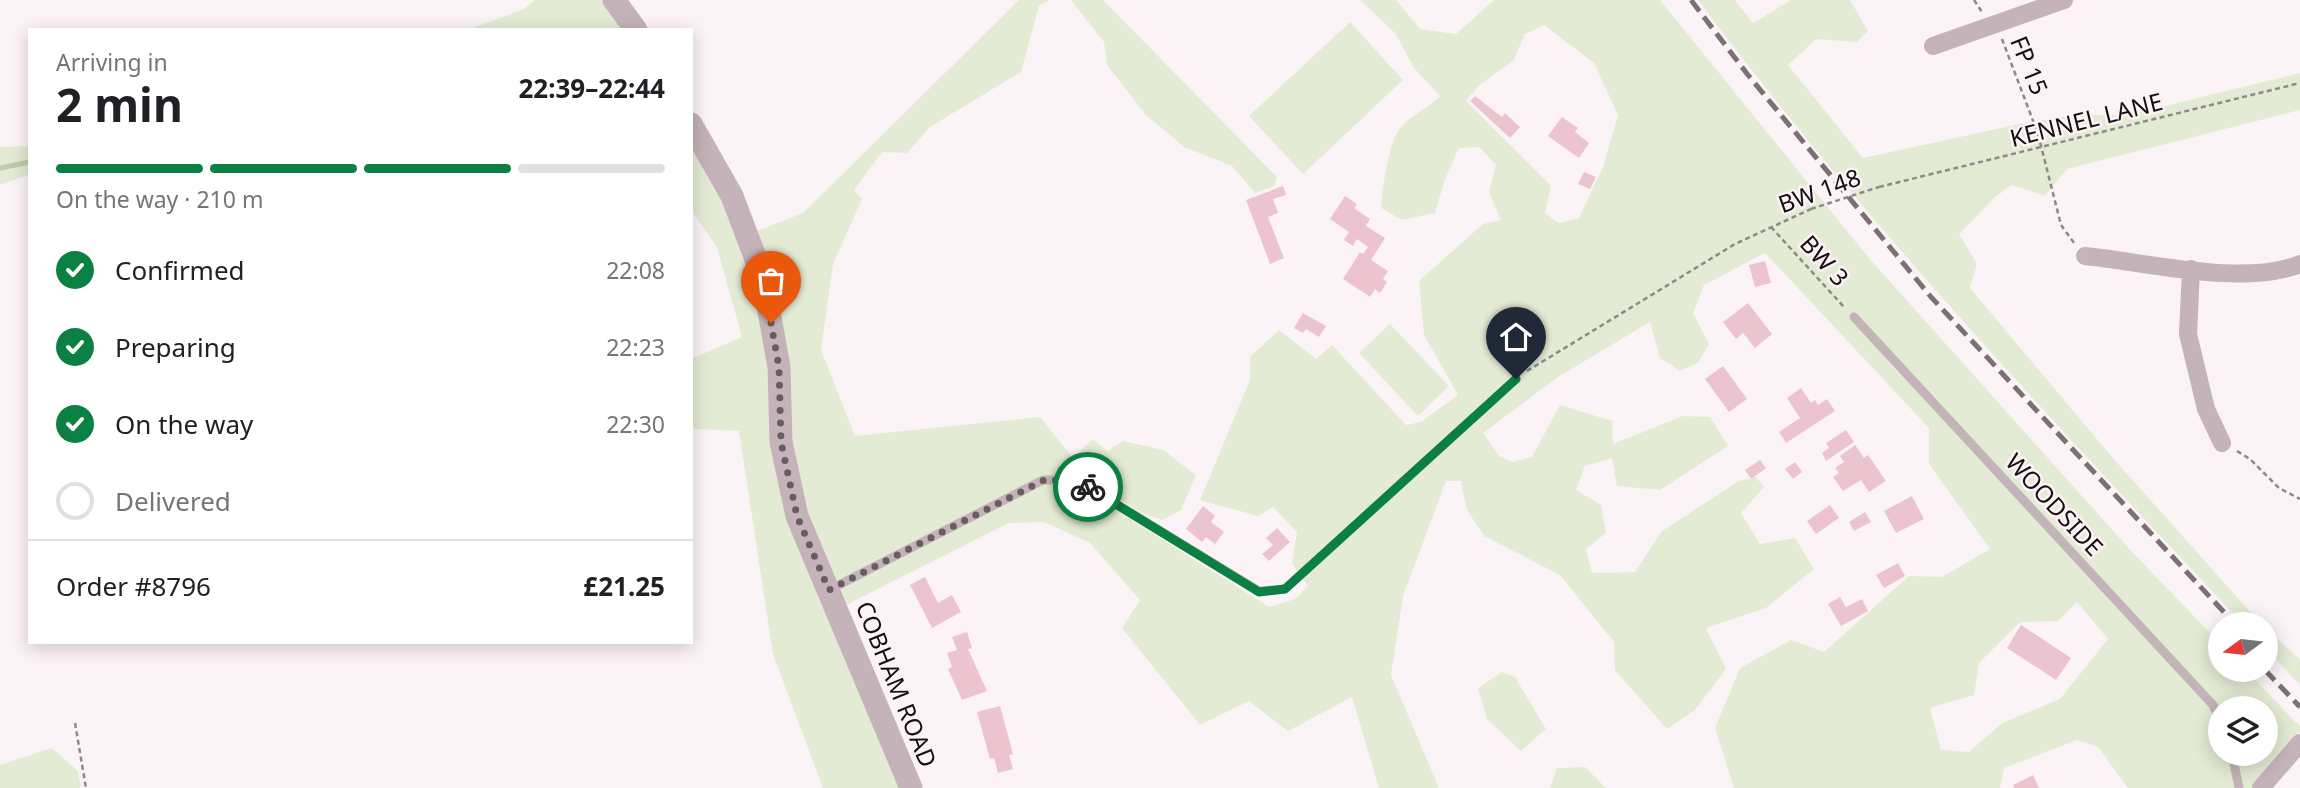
<!DOCTYPE html>
<meta charset="utf-8">
<style>
:root{--surface:#fff;--page:#f6f6f6;--text:#202124;--muted:#757577;--line:#e0e0e0;--accent:#0b8043}
body{margin:0;font-family:"Noto Sans",sans-serif;background:var(--page);color:var(--text);height:100vh;display:flex;flex-direction:column;font-size:26px;white-space:nowrap}
*{box-sizing:border-box;margin:0}
p{font-size:23px;color:var(--muted)}
.icon{flex:none;width:38px;height:38px;fill:none;stroke:currentColor;stroke-width:2;stroke-linecap:round;stroke-linejoin:round}
.map{position:relative;flex:1;overflow:hidden}
.drawer{position:absolute;left:28px;top:28px;width:665px;height:616px;display:flex;flex-direction:column;background:var(--surface);border-radius:0px;box-shadow:0 4px 18px #0003}
.drawer>*{flex:none}
.needle{width:46px;rotate:255deg}
.fabs{position:absolute;left:2208px;top:612px;display:grid;gap:14px}
.fabs a{display:grid;place-items:center;width:70px;height:70px;border-radius:50%;background:var(--surface);box-shadow:0 4px 18px #0003;font-size:35px}
.pin{position:absolute;display:grid;place-items:center;width:60px;height:60px;color:#fff;margin:-72px -30px;border-radius:50% 50% 50% 0;rotate:-45deg;box-shadow:0 0 7px #0007}
.pin .icon{rotate:45deg}
.courier{position:absolute;display:grid;place-items:center;width:70px;height:70px;margin:-35px;border:5px solid #0b8043;border-radius:50%;background:#fff;color:#222;box-shadow:0 2px 9px #0007}
.summary em{font-style:normal;font-weight:700}
.summary div{display:flex;flex-direction:column-reverse}
.summary{display:flex;align-items:center;justify-content:space-between;height:119px;padding:0 28px}
h1{font-size:46px;font-weight:700;line-height:52px}
.bar{display:grid;grid-template-columns:repeat(4,1fr);gap:10px 7px;align-content:center;height:84px;padding:0 28px}
.bar i{height:9px;border-radius:5px;background:var(--line)}
.bar .selected{background:var(--accent)}
.bar p{grid-column:span 4}
.line{display:flex;align-items:center;gap:18px;padding:0 28px;border-top:2px solid var(--line)}
.line div{flex:1}
ol{padding:0 28px;list-style:none}
li{display:flex;align-items:center;gap:21px;height:77px}
li p{margin-inline-start:auto}
li .icon{padding:7px;border-radius:50%;background:var(--accent);color:#fff;stroke-width:4}
li:last-child{color:var(--muted)}
li i{width:38px;height:38px;border:4px solid var(--line);border-radius:50%}
.map>svg:first-child{display:block}
.green{fill:#e4ebd4;fill-rule:evenodd}
.lines{fill:none;stroke-linecap:round;stroke-linejoin:round}
.stream{stroke:#c0cbaa;stroke-width:5}
.building{fill:#ebc4d0}
.path{stroke:#91868a;stroke-width:2.5;stroke-dasharray:5 3.5;stroke-linecap:butt}
.service{stroke:#c4b3b8;stroke-width:9}
.minor{stroke:#c4b3b8;stroke-width:18}
.tertiary{stroke:#c4b3b8;stroke-width:23}
.rail{stroke:#7c7074;stroke-width:5;stroke-dasharray:14 7;stroke-linecap:butt}
.path-bridge{stroke:#91868a;stroke-width:2.5;stroke-dasharray:5 3.5;stroke-linecap:butt}
.done{stroke:#685d60;stroke-width:7;stroke-dasharray:0 12.6}
.route{stroke:#0b8043;stroke-width:9}
.labels{text-anchor:middle;dominant-baseline:central;stroke-width:5;stroke-linejoin:round;paint-order:stroke}
.street-label{font-size:24px;fill:#190c10;stroke:#fcf3f6}
</style>
<div class="map">
<svg width="2300" height="788" viewBox="0 0 2300 788">
<rect width="100%" height="100%" fill="#fcf3f6"/>
<path class="green" d="M535,0h67l19,30h-154l57,-21z
M1019,0h31l-11,6 -18,66 -91,55 -23,26 -25,-1 -28,38 8,9 -29,65 -12,86 34,86 185,-19 33,41 20,-19 14,12 16,-10 40,9 33,25 -15,35 -19,10 -20,-7 -74,-44 -10,18h21l190,120 26,-8 13,-13 -16,-22 5,-32 -24,-25 -15,9 -58,-16 50,-120v-23l29,-27 37,29 16,-14 74,80 15,-3 37,-27 -34,-60 -5,-54 64,-57 18,-4 -12,-28 7,-27 -17,-18 -20,1 -14,31 -10,34 -33,7 -21,-12c2,-20 7,-66 20,-81 10,-12 28,-19 39,-31l-26,-28 -19,-35 -35,-33h36l24,29 36,5 38,-34h166l208,257 264,295 89,92v26h25l54,57v5l-46,50 -1,6h-125l-30,-41 -21,-7 -73,28 -4,20h-266l-19,-60 25,-60 51,-28 33,12 85,-76 33,1 48,-28 -61,-85v-36l-164,-175 -61,32 -11,28 16,31 -11,19 -18,8 -20,-13 -10,-36 -92,55 -75,56 16,23 13,6 20,-5 28,-52 52,16 1,23 70,-28 27,1 18,29 -68,44 -43,-4 -5,-28 -27,8 -9,24 25,15 5,28 -20,16 6,24 43,-1 27,-41 77,-50 17,-4 8,10 -23,26 19,31 35,-6 19,31 -48,39 -60,20 20,41 -31,41 -28,19 -52,-59 -1,-28 -54,-67 -76,-39 -17,-26 -6,-29h-15l-43,115 -12,79 48,113h-60l-27,-91 -64,34 -39,-30 -49,24 -78,-97 18,-28 -50,-57 -46,-21 -35,1 -179,90 75,175h-82l-50,-134 -34,-223 -45,-2 -3,-9v-61l51,-22 -25,-90 -26,-37v-66l51,93 61,-24zM1544,25l50,38 24,52 -15,52 -24,51 -20,5 -14,-10 6,-27 -85,-85 13,-16 34,-24 12,-27zM2077,602l31,37 -48,60 -58,24 -33,29 -28,-2 -11,-42 44,-13 5,-32 41,-41 38,-1zM2221,709h45v45h-45z
M1071,0h32l174,177 -3,9 -19,7 -23,-27 -48,-19 -38,-32 -39,-50 -3,-23z
M1698,0h37l18,23 38,-23h59l18,31 -11,11 -41,-3 -28,26 75,93 166,-36 50,-7h49l172,-42v37l-233,59 -22,27 -33,-11 -17,12 -36,37 18,30 -7,24 141,168 151,169h-18c-190,-202 -380,-403 -546,-625z
M1350,22l53,58 -100,94 -54,-58z
M30,146v28l-30,11v-38z
M1390,324l59,62 -31,30 -59,-63z
M2266,628l34,32v25l-34,-36z
M1502,672l13,5 31,52 -25,22 -34,-32 -9,-31z
M52,748l26,23 3,17h-81v-23z
M1585,767l21,21h-56l7,-20z"/>
<g class="lines">
<path class="stream" d="M0,168l30,-6"/>
</g>
<path class="building" d="M1475,96l27,21 3,-4 15,14 -10,11 -40,-37z
M1562,117l16,11 -3,4 14,11 -10,15 -31,-22z
M1584,172l12,5 -6,12 -12,-5z
M1283,186l3,9 -13,4 5,14 -10,4 16,41 -14,6 -24,-64z
M1345,196l12,8 -3,4 16,11 -4,7 19,12 -14,22 17,11 -5,8 4,3 -7,11 -5,-4 -5,8 -27,-18 17,-27 3,2 5,-7 -11,-8 -4,7 -9,-6 5,-8 -19,-13z
M1765,261l6,22 -16,4 -6,-22z
M1748,303l24,31 -17,14 -12,-15 -7,6 -13,-17z
M1303,313l23,13 -7,11 -13,-8 -3,4 -9,-5z
M1723,366l24,33 -18,13 -24,-33z
M1801,388l10,15 4,-3 3,5 9,-6 8,12 -49,32 -7,-11 21,-14 -13,-20z
M1846,430l8,12 -28,19 -4,-8 7,-5 -3,-5z
M1855,445l9,13 4,-3 18,26 -17,11 -8,-12 -18,11 -10,-14 6,-4 -4,-5 9,-6 -4,-6z
M1760,460l6,8 -15,11 -6,-9z
M1795,462l7,10 -9,7 -8,-10z
M1912,496l12,23 -28,14 -12,-22z
M1830,505l9,13 -23,16 -9,-13z
M1203,506l12,10 -4,6 13,10 -9,12 -9,-7 -4,5 -16,-13z
M1865,512l6,10 -17,9 -5,-9z
M1277,528l13,14 -21,19 -7,-7 11,-9 -7,-7z
M1898,563l7,13 -21,12 -8,-13z
M925,577l13,26 14,-8 9,17 -29,16 -22,-43z
M1840,597l6,10 16,-8 6,12 -27,15 -13,-22z
M2021,625l50,33 -15,22 -49,-32z
M967,632l5,16 -4,1 19,42 -25,9 -14,-31 4,-2 -5,-14 10,-3 -5,-13z
M1000,706l13,48 -4,1 4,14 -15,4 -4,-15 -4,1 -13,-47z
M2033,775l6,13h-25l-1,-3z"/>
<g class="lines">
<path class="path" d="M1974,0l8,12
M2002,39l36,95 23,91 13,18
M1879,187l421,-104
M1771,227l73,80
M1527,371l208,-127 76,-35
M2237,451l13,8 29,29 21,11
M75,723l11,65"/>
<path class="service" d="M1854,317l359,388 8,17
M829,590l214,-110h34l182,111 26,-2 231,-210
M2232,754l7,34"/>
<path class="minor" d="M1933,46l131,-46
M2085,256c61,6 159,31 215,8
M2191,269l-3,65 18,75 16,34
M2261,788l39,-45"/>
<path class="tertiary" d="M614,0l22,30
M691,124l41,72 31,82 16,89 2,75 16,74 114,272"/>
<path class="rail" d="M1691,0l57,75 183,222 305,328
M2265,670l35,37"/>
<path class="path-bridge" d="M1811,209l68,-22"/>
</g>
<g class="lines">
<path class="done" d="M771,323l8,44 2,75 16,74 32,74 215,-110 33,1 11,6"/>
<path class="route" d="M1088,487l171,105 26,-3 231,-210"/>
</g>
<g class="labels">
<g class="street-label">
<text transform="translate(2030 65) rotate(68)">FP 15</text>
<text transform="translate(2086 119) rotate(-14)">KENNEL LANE</text>
<text transform="translate(1819 190) rotate(-20)">BW 148</text>
<text transform="translate(1825 260) rotate(48)">BW 3</text>
<text transform="translate(2055 504) rotate(47)">WOODSIDE</text>
<text transform="translate(897 684) rotate(68)">COBHAM ROAD</text>
</g>
</g>
</svg>
<div class="fabs">
<a><svg class="needle" viewBox="-14 -14 28 28"><path d="M0-13l5 13h-10z" fill="#e53935"/><path d="M0 13l5-13h-10z" fill="#757577"/></svg></a>
<a><svg class="icon" aria-label="layers" viewBox="0 0 24 24"><path d="M12 4l9 5-9 5-9-5zM3 14l9 5 9-5"/></svg></a>
</div>
<div class="pin" style="left:771px;top:323px;background:#ea580c"><svg class="icon" aria-label="bag" viewBox="0 0 24 24"><path d="M5 8h14l-1 12H6zM9 8a3 3 0 0 1 6 0"/></svg></div>
<div class="pin" style="left:1516px;top:379px;background:#1f2937"><svg class="icon" aria-label="home" viewBox="0 0 24 24"><path d="M3 11l9-7 9 7M6 9v11h12V9"/></svg></div>
<div class="courier" style="left:1088px;top:487px"><svg class="icon" aria-label="bike" viewBox="0 0 24 24"><circle cx="6" cy="16" r="4"/><circle cx="18" cy="16" r="4"/><path d="M6 16l4-8h5l3 8M10 8l3 8H6M13 5h3"/></svg></div>
<section class="drawer">
<div class="summary"><div><h1>2 min</h1><p>Arriving in</p></div><em>22:39–22:44</em></div>
<div class="bar"><i class="selected"></i><i class="selected"></i><i class="selected"></i><i></i><p>On the way · 210 m</p></div>
<ol>
<li><svg class="icon" aria-label="check" viewBox="0 0 24 24"><path d="M5 12l5 5 9-10"/></svg>Confirmed<p>22:08</p></li>
<li><svg class="icon" aria-label="check" viewBox="0 0 24 24"><path d="M5 12l5 5 9-10"/></svg>Preparing<p>22:23</p></li>
<li><svg class="icon" aria-label="check" viewBox="0 0 24 24"><path d="M5 12l5 5 9-10"/></svg>On the way<p>22:30</p></li>
<li><i></i>Delivered</li>
</ol>
<div class="line" style="height:91px"><div>Order #8796</div><b>£21.25</b></div>
</section>
</div>
